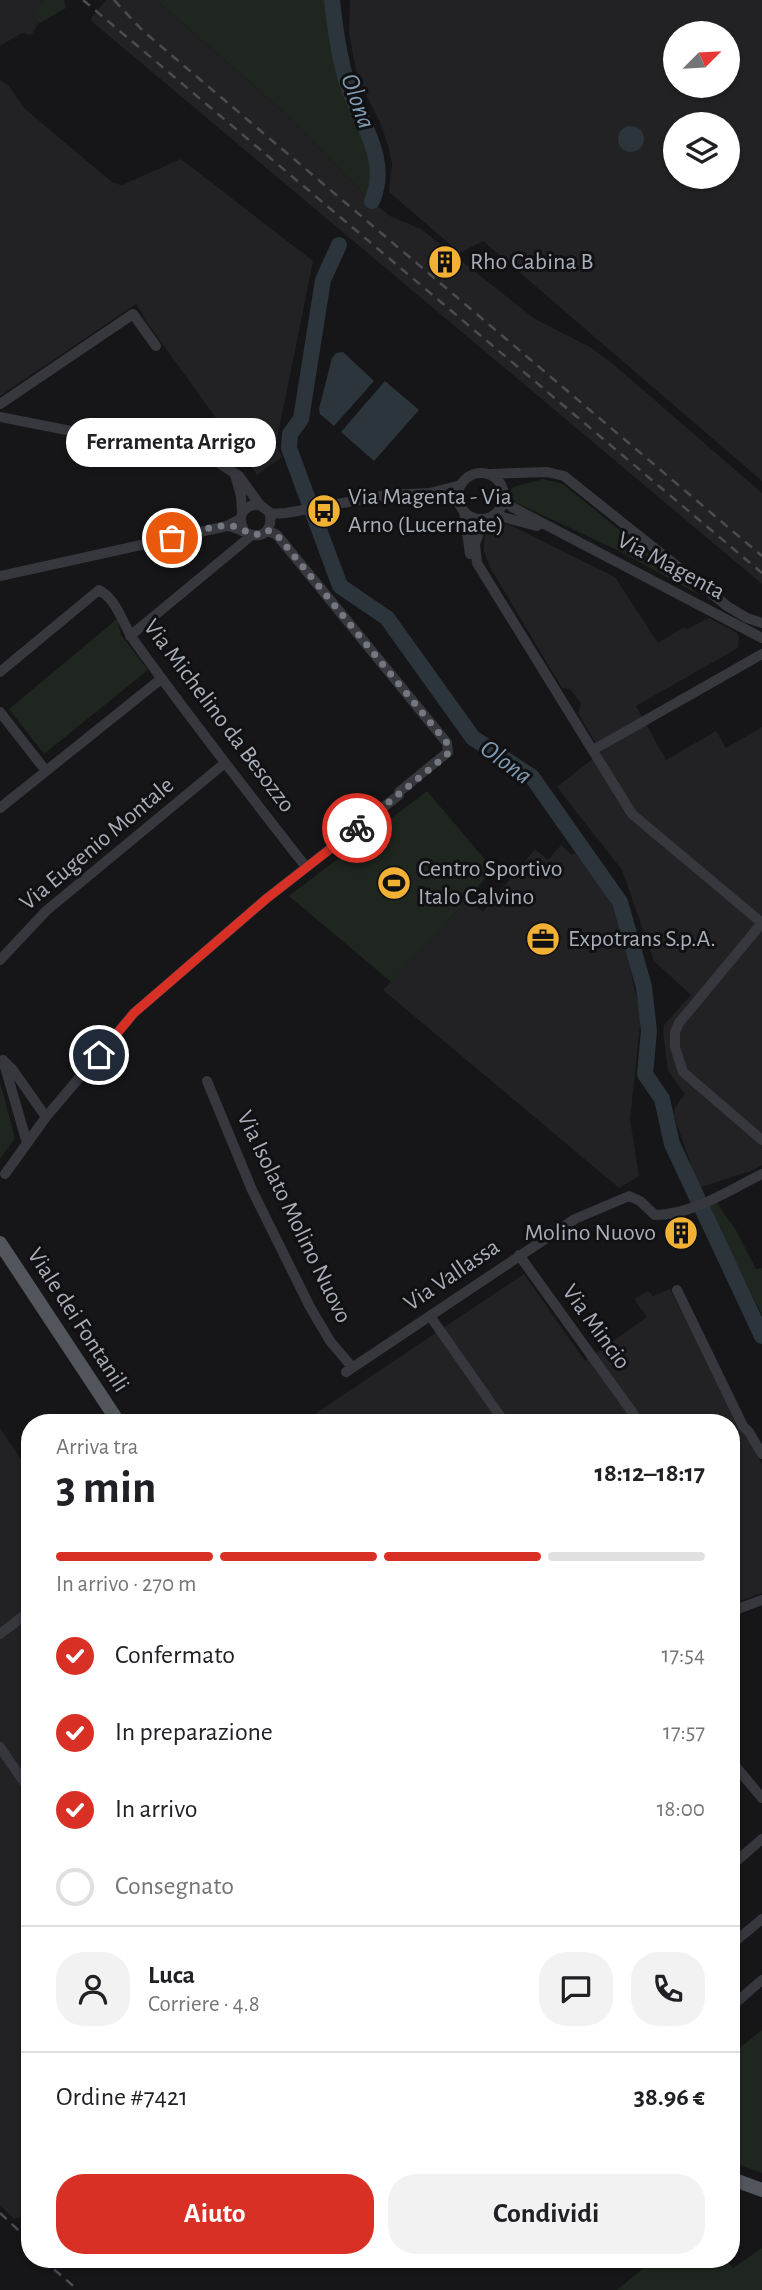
<!DOCTYPE html>
<html lang="it">
<meta charset="utf-8">
<style>
:root{--surface:#fff;--page:#f2f2f2;--text:#202124;--muted:#757577;--line:#e0e0e0;--accent:#d93025}
body{margin:0;font-family:"Alegreya Sans",sans-serif;background:var(--page);color:var(--text);height:100vh;display:flex;flex-direction:column;font-size:26px;white-space:nowrap}
*{box-sizing:border-box;margin:0}
p{font-size:23px;color:var(--muted)}
.icon{flex:none;width:38px;height:38px;fill:none;stroke:currentColor;stroke-width:2;stroke-linecap:round;stroke-linejoin:round}
.map{position:relative;flex:1;overflow:hidden}
.drawer{position:absolute;left:21px;top:1414px;width:719px;height:854px;display:flex;flex-direction:column;background:var(--surface);border-radius:28px;box-shadow:0 2px 5px #0004}
.drawer>*{flex:none}
.needle{width:46px;rotate:66deg}
.controls{position:absolute;left:663px;top:21px;display:grid;gap:14px}
.controls a{display:grid;place-items:center;width:77px;height:77px;border-radius:50%;background:var(--surface);box-shadow:0 2px 5px #0004;font-size:35px}
.pin{position:absolute;display:grid;place-items:center;width:60px;height:60px;color:#fff;margin:-30px;border:4px solid #fff;border-radius:50%;box-shadow:0 2px 7px #0007}
.courier{position:absolute;display:grid;place-items:center;width:70px;height:70px;margin:-35px;border:5px solid #d93025;border-radius:50%;background:#fff;color:#222;box-shadow:0 2px 9px #0007}
.bubble{position:absolute;height:49px;border-radius:24px;background:var(--surface);box-shadow:0 2px 5px #0004;font-size:23px;font-weight:700;line-height:49px;text-align:center}
.headline em{font-style:normal;font-weight:700}
.headline div{display:flex;flex-direction:column-reverse}
.headline{display:flex;align-items:center;justify-content:space-between;height:119px;padding:0 35px}
h1{font-size:46px;font-weight:700;line-height:52px}
.bar{display:grid;grid-template-columns:repeat(4,1fr);gap:10px 7px;align-content:center;height:84px;padding:0 35px}
.bar i{height:9px;border-radius:5px;background:var(--line)}
.bar .current{background:var(--accent)}
.bar p{grid-column:span 4}
.line{display:flex;align-items:center;gap:18px;padding:0 35px;border-top:2px solid var(--line)}
.line div{flex:1}
.round{display:grid;place-items:center;flex:none;width:74px;height:74px;border-radius:28px;background:var(--page)}
ol{padding:0 35px;list-style:none}
li{display:flex;align-items:center;gap:21px;height:77px}
li p{margin-inline-start:auto}
li .icon{padding:7px;border-radius:50%;background:var(--accent);color:#fff;stroke-width:4}
li:last-child{color:var(--muted)}
li i{width:38px;height:38px;border:4px solid var(--line);border-radius:50%}
.cta{display:flex;gap:14px;margin-top:auto;padding:14px 35px}
.cta a{flex:1;height:80px;border-radius:28px;background:var(--accent);color:#fff;font-size:28px;font-weight:700;line-height:80px;text-align:center}
.cta a+a{background:var(--page);color:var(--text)}
.map>svg:first-child{display:block}
.built{fill:#222225;fill-rule:evenodd}
.green{fill:#1e261f}
.water{fill:#2c353c}
.lines{fill:none;stroke-linecap:round;stroke-linejoin:round}
.river{stroke:#2c353c;stroke-width:16}
.minor{stroke:#37383d;stroke-width:10}
.major{stroke:#53555c;stroke-width:14}
.rail{stroke:#4a4c52;stroke-width:2.5;stroke-dasharray:9 7;stroke-linecap:butt}
.done{stroke:#757880;stroke-width:7;stroke-dasharray:0 12.6}
.route{stroke:#d93025;stroke-width:9}
.labels{text-anchor:middle;dominant-baseline:central;stroke-width:6;stroke-linejoin:round;paint-order:stroke}
.poi-label{font-size:24px;fill:#a8adb8;stroke:#111113;text-anchor:start}
.street-label{font-size:24px;fill:#a8adb8;stroke:#111113}
.water-label{font-size:26px;font-style:italic;fill:#7f9bb3;stroke:#111113}
</style>
<div class="map">
<svg width="762" height="2290" viewBox="0 0 762 2290">
<rect width="100%" height="100%" fill="#161618"/>
<path class="built" d="M0,0h43l-9,15 4,9 -5,9 -3,2 -8,-2 -22,13z
M106,0h50l129,113 84,86 21,17 31,13 114,90 55,28 23,17 149,129v91l-672,-564z
M350,0h412v481l-279,-240 -23,12 -71,-61 3,-28 -4,-19 -9,-25 -21,-41 -9,-45zM676,33h52v53h-52zM676,124h52v53h-52z
M0,80l9,6 15,22 89,75 9,2 59,-26 132,102 -37,183 6,13 -25,18 -114,-158 1,-1 -8,-12 -136,92z
M499,523l11,2 105,52 43,66 26,-16 3,2 22,-11 28,15 2,4 -1,11 -102,58 30,54 50,-29 10,17 36,-21v438l-9,5 -54,18 -25,-72 1,-9 10,-13 -17,-23 -5,-40 1,-6 27,-30 -37,-34 -32,-91 -65,-83 44,-35 -23,-39 3,-9 -11,-15 -8,-1 -71,-119 -7,-18v-11l4,-13z
M561,845l11,10 2,-2 10,9 27,40 10,27 20,88 -11,102 9,57 -20,12 -236,-198 85,-91 15,13 52,-63 13,11z
M524,1274l61,87 62,-44 -13,-18 14,-8 5,5 17,-7 92,175v129l-30,11v-181h-431z
M0,1428l30,45v742l-16,4 -14,-14z"/>
<path class="green" d="M43,0h21l2,8 -28,16 -4,-9z
M156,0h173l4,40 11,46 28,63 1,33 -4,17 -84,-86z
M543,479l20,5 138,112 -80,-44 -106,-50 -5,-10 3,-5z
M117,619l4,16 27,35 -104,84 -35,-45z
M427,791l66,78 -25,30 -77,83 -102,-86z
M0,1082l15,56 -15,21z
M716,1202l20,28 20,39 6,-1v47l-54,-108z
M762,2030v143l-30,-11v-108z
M762,2248v42h-145l37,-31h71l8,9z"/>
<path class="water" d="M618 139a13 13 0 1 1 26 0a13 13 0 1 1-26 0Z
M343,352l31,29 -40,45 -14,-12 -1,-5 13,-51 4,-5z
M385,381l34,29 -45,51 -33,-29z"/>
<g class="lines">
<path class="river" d="M332,0c3,28 7,59 16,86 13,38 42,74 24,115
M339,245l-16,35 -22,139 -11,15 -1,14 51,138 47,32 86,120 59,39 88,125 24,85 5,44 -4,43 17,25 10,45 90,192"/>
<path class="minor" d="M0,404l133,-90 23,32
M0,417l213,42 26,17 21,29
M458 496a23 23 0 1 1 46 0a23 23 0 1 1-46 0Z
M489,474l58,-2 17,4 163,130 20,12 15,5
M235,475l6,21 1,16
M504,499l8,8 250,131
M464,511l6,43
M270,514l16,-1 102,-18 42,-2 31,-8
M495,515l42,11
M484,519l-9,25 2,19 155,251 130,109
M227,526c11,1 20,9 27,9 14,2 19,-12 15,-23l-9,-7c-16,-1 -24,11 -16,25
M0,576l227,-50 13,-7
M130,636l122,-101
M0,672l99,-82c19,10 24,36 36,52 55,76 113,151 171,225
M0,712l46,59
M593,750l169,-96
M0,808l161,-129
M762,923l-83,100 -4,9v15l8,25 79,68
M0,960l46,-49 179,-148
M3,1060l24,83
M3,1060l10,10 33,47
M207,1081l45,109 58,117 20,34 22,26
M5,1174l41,-57 88,-104 132,-114 133,-104v-3l49,-40 -1,-9 -170,-208 -10,-5
M519,1255l121,168
M677,1290l66,136 6,6 13,22
M430,1316l75,107
M346,1372l229,-153 54,-23 11,5 15,14c37,0 75,-25 107,-41
M732,1611l30,-11
M0,1634l30,-23
M0,1747l30,44
M732,1762l30,36
M732,1865l30,-26
M732,1944l30,-25
M732,2006l30,-26"/>
<path class="major" d="M0,1243l119,180
M732,2179l30,11"/>
<path class="rail" d="M83,0l679,573
M114,0l28,30 41,35 579,491
M0,2213l30,28
M42,2259l36,31"/>
</g>
<g class="lines">
<path class="done" d="M172,538c16,-4 44,-14 60,-12 14,2 21,15 35,4l10,5 170,208 2,6 -2,6 -90,73"/>
<path class="route" d="M99,1055l35,-42 132,-114 91,-71"/>
</g>
<defs>
<g id="building-disc" transform="scale(1.75)"><circle r="9.5" fill="#f2b134" stroke="#111113"/><path d="M-4-6H4V6H1V3H-1V6H-4ZM-2.5-4.3h1.7v1.8h-1.7ZM.8-4.3h1.7v1.8H.8ZM-2.5-1h1.7V.8h-1.7ZM.8-1h1.7V.8H.8Z" fill="#111"/></g>
<g id="bus-disc" transform="scale(1.75)"><circle r="9.5" fill="#f2b134" stroke="#111113"/><path d="M-5-6H5V4H4V6H2V4H-2V6H-4V4H-5ZM-3.5-4V0h7V-4ZM-3.5 1.2v1.5H-2V1.2ZM2 1.2v1.5H3.5V1.2Z" fill="#111"/></g>
<g id="stadium-disc" transform="scale(1.75)"><circle r="9.5" fill="#f2b134" stroke="#111113"/><path d="M0-5a6.5 5 0 1 0 0 10a6.5 5 0 1 0 0-10ZM-3.5-1.8h7v3.6h-7Z" fill="#111"/></g>
<g id="office-disc" transform="scale(1.75)"><circle r="9.5" fill="#f2b134" stroke="#111113"/><path d="M-6-3h4V-5.5h4V-3h4V5H-6ZM-1-4.5V-3h2v-1.5ZM-6 0V1H6V0Z" fill="#111"/></g>
</defs>
<g fill-rule="evenodd">
<use href="#building-disc" x="445" y="262"/>
<use href="#bus-disc" x="324" y="511"/>
<use href="#stadium-disc" x="394" y="883"/>
<use href="#office-disc" x="543" y="939"/>
<use href="#building-disc" x="681" y="1233"/>
</g>
<g class="labels">
<g class="poi-label">
<text x="470" y="262">Rho Cabina B</text>
<text x="348" y="497">Via Magenta - Via<tspan x="348" dy="28">Arno (Lucernate)</tspan></text>
<text x="418" y="869">Centro Sportivo<tspan x="418" dy="28">Italo Calvino</tspan></text>
<text x="568" y="939">Expotrans S.p.A.</text>
<text x="656" y="1233" text-anchor="end">Molino Nuovo</text>
</g>
<g class="street-label">
<text transform="translate(671 566) rotate(28)">Via Magenta</text>
<text transform="translate(219 716) rotate(53)">Via Michelino da Besozzo</text>
<text transform="translate(97 844) rotate(-40)">Via Eugenio Montale</text>
<text transform="translate(294 1217) rotate(64)">Via Isolato Molino Nuovo</text>
<text transform="translate(452 1275) rotate(-34)">Via Vallassa</text>
<text transform="translate(78 1320) rotate(57)">Viale dei Fontanili</text>
<text transform="translate(596 1327) rotate(54)">Via Mincio</text>
</g>
<g class="water-label">
<text transform="translate(358 101) rotate(70)">Olona</text>
<text transform="translate(506 762) rotate(36)">Olona</text>
</g>
</g>
</svg>
<div class="controls">
<a><svg class="needle" viewBox="-14 -14 28 28"><path d="M0-13l5 13h-10z" fill="#e53935"/><path d="M0 13l5-13h-10z" fill="#757577"/></svg></a>
<a><svg class="icon" aria-label="layers" viewBox="0 0 24 24"><path d="M12 4l9 5-9 5-9-5zM3 14l9 5 9-5"/></svg></a>
</div>
<div class="pin" style="left:172px;top:538px;background:#ea580c"><svg class="icon" aria-label="bag" viewBox="0 0 24 24"><path d="M5 8h14l-1 12H6zM9 8a3 3 0 0 1 6 0"/></svg></div>
<div class="pin" style="left:99px;top:1055px;background:#1f2937"><svg class="icon" aria-label="home" viewBox="0 0 24 24"><path d="M3 11l9-7 9 7M6 9v11h12V9"/></svg></div>
<div class="courier" style="left:357px;top:828px"><svg class="icon" aria-label="bike" viewBox="0 0 24 24"><circle cx="6" cy="16" r="4"/><circle cx="18" cy="16" r="4"/><path d="M6 16l4-8h5l3 8M10 8l3 8H6M13 5h3"/></svg></div>
<div class="bubble" style="left:66px;top:418px;width:210px">Ferramenta Arrigo</div>
<section class="drawer">
<div class="headline"><div><h1>3 min</h1><p>Arriva tra</p></div><em>18:12–18:17</em></div>
<div class="bar"><i class="current"></i><i class="current"></i><i class="current"></i><i></i><p>In arrivo · 270 m</p></div>
<ol>
<li><svg class="icon" aria-label="check" viewBox="0 0 24 24"><path d="M5 12l5 5 9-10"/></svg>Confermato<p>17:54</p></li>
<li><svg class="icon" aria-label="check" viewBox="0 0 24 24"><path d="M5 12l5 5 9-10"/></svg>In preparazione<p>17:57</p></li>
<li><svg class="icon" aria-label="check" viewBox="0 0 24 24"><path d="M5 12l5 5 9-10"/></svg>In arrivo<p>18:00</p></li>
<li><i></i>Consegnato</li>
</ol>
<div class="line" style="height:126px"><a class="round"><svg class="icon" aria-label="person" viewBox="0 0 24 24"><circle cx="12" cy="8" r="4"/><path d="M4 21q1-7 8-7t8 7"/></svg></a><div><b>Luca</b><p>Corriere · 4.8</p></div><a class="round"><svg class="icon" aria-label="chat" viewBox="0 0 24 24"><path d="M4 5h16v11H9l-5 4z"/></svg></a><a class="round"><svg class="icon" aria-label="phone" viewBox="0 0 24 24"><path d="M5 4h4l2 5-3 2q2 4 5 5l2-3 5 2v4C11 20 4 13 5 4z"/></svg></a></div>
<div class="line" style="height:91px"><div>Ordine #7421</div><b>38.96 €</b></div>
<div class="cta"><a>Aiuto</a><a>Condividi</a></div>
</section>
</div>
